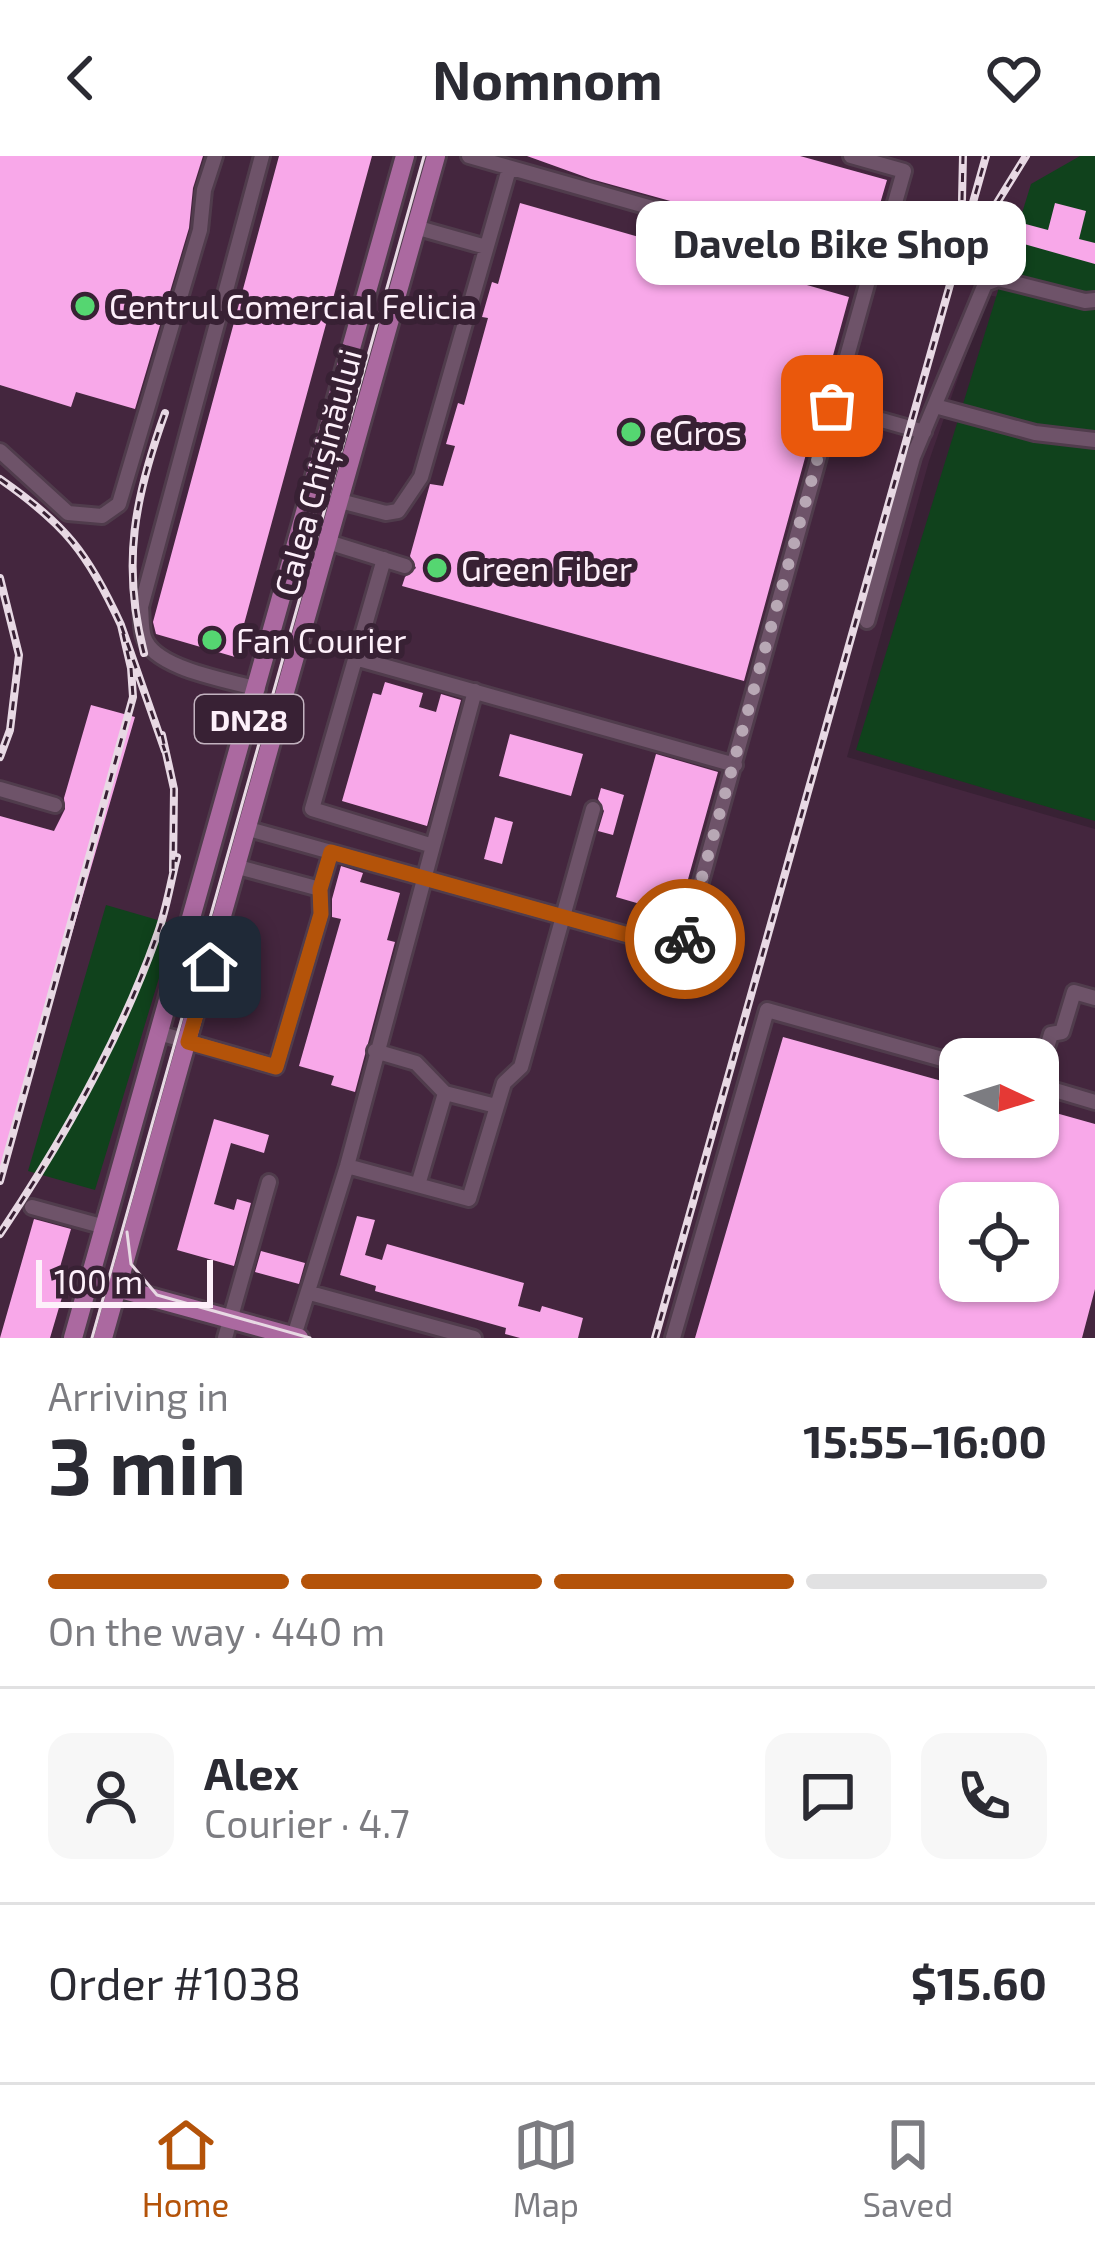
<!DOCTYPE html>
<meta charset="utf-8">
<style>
:root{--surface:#fff;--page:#f7f7f7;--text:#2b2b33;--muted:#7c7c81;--line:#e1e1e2;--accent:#b45309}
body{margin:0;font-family:"Exo 2",sans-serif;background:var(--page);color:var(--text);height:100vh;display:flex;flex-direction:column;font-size:45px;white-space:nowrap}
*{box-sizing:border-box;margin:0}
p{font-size:39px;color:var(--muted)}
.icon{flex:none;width:66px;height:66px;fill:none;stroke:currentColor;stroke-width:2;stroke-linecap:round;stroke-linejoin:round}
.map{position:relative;height:1182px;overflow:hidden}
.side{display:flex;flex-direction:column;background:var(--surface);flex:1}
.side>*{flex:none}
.needle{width:78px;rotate:94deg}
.controls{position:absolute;left:939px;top:882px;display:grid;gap:24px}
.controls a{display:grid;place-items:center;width:120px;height:120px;border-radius:24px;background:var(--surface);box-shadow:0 3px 9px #0004;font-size:60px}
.scale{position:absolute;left:36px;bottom:30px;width:177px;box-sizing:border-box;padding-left:12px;border:6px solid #fdf0fa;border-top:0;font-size:33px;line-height:42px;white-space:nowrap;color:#fdf0fa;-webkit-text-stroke:9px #382134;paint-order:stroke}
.pin{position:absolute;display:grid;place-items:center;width:102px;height:102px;color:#fff;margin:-51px;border-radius:24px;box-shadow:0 6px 18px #0006}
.courier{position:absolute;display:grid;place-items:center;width:120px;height:120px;margin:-60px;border:9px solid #b45309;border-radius:50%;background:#fff;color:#222;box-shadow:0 3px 15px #0007}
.bubble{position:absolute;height:84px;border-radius:24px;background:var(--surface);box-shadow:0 3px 9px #0004;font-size:39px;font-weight:700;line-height:84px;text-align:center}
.headline em{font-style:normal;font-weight:700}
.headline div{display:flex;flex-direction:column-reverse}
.headline{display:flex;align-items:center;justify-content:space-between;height:204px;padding:0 48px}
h1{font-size:78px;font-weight:700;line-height:90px}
.bar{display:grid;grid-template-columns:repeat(4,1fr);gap:18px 12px;align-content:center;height:144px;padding:0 48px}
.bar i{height:15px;border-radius:9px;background:var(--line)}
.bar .on{background:var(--accent)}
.bar p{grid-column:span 4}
.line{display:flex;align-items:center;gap:30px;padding:0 48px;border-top:3px solid var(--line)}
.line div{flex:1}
.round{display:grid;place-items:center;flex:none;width:126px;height:126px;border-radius:24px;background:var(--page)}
header{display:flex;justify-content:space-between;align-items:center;height:156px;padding:0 48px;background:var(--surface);font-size:54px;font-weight:700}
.menu{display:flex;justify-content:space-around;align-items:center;height:168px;border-top:3px solid var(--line);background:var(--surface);font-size:33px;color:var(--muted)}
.menu a{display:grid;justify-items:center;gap:6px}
.menu .on{color:var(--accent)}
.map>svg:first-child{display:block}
.built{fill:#44263e;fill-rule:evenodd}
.green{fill:#10421c}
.building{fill:#f8a8e9;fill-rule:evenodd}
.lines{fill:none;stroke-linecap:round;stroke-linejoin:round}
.minor-casing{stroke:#503c4c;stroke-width:20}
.major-casing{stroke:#503c4c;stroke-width:24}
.minor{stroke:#6e5369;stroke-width:14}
.major{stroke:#ab69a0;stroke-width:18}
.tram{stroke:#e8d9e4;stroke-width:3}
.rail-casing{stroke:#e8d9e4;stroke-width:8}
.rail{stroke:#382134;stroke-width:3;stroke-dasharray:9;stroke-linecap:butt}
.done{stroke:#b8a8b5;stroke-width:12;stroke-dasharray:0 21.6}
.route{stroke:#b45309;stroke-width:15}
.poi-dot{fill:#55d671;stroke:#382134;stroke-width:4.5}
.labels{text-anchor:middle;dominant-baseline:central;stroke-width:12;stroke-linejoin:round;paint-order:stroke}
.shield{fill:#382134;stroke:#c2b2bf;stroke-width:3}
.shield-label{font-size:30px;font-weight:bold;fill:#fdf0fa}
.poi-label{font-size:33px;fill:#fdf0fa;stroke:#382134;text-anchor:start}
.street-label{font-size:33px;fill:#fdf0fa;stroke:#382134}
</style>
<header><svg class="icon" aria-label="back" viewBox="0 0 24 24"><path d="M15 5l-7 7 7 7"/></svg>Nomnom<svg class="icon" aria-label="heart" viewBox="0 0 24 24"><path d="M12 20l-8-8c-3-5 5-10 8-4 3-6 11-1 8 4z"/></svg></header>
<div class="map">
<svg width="1095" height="1182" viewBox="0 0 1095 1182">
<rect width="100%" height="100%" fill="#382134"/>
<path class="built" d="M0,0h1095v159l-108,-20 -58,166 -82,296 248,72v509h-1095zM960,903h78v78h-78zM960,1047h78v78h-78z"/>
<path class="green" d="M1080,0h15v665l-239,-71 175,-566z
M106,749l69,20 -80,265 -67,-19z"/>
<path class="building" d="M0,0h203l-10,32 -4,40 -54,181 -59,-17 -5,15 -71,-22z
M279,0h93l-137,501 -79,-23 -3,-12z
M527,0h273l87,24 -22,75 -274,-76z
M520,47l329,94 -105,384 -342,-95 3,-9 11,-9 -6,-12 20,-72 13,2 12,-40 -9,-2 12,-41 6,2 24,-87 -6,-1 10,-35 6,2z
M1055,47l31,8 -7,28 16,4v21l-82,-23 5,-19 30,8z
M385,526l38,11 -4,14 17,5 5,-18 20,6 -34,126 -85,-25 31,-108 8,2z
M91,549l44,12 -135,463v-364l54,15 11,-22 -1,-11z
M510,578l73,20 -12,42 -72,-20z
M656,598l62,18 -40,143 -62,-18z
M601,632l23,7 -11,40 -15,-4 6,-20 -6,-12z
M495,661l18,5 -11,42 -18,-5z
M341,710l22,7 -3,9 40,11 -13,47 8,2 -40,150 -24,-7 3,-9 -35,-10 42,-147 -9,-2v-18z
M783,881l177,49v51h78v-29l57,16v165l-13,49h-387zM960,1047h78v78h-78z
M214,963l55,16 -5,18 -33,-10 -17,61 20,6 3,-11 14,4 -17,63 -57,-16z
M357,1060l18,4 -10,35 17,5 5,-16 137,39 -6,23 22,6 2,-6 41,12 -5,20h-58l-15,-4 1,-6 -131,-37 1,-5 -36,-11z
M34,1063l37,10 -13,45 10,3 -18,61h-50z
M261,1095l44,12 -6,21 -44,-12z"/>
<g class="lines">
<g class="minor-casing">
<path id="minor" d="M469,0l402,114 10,-18 23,-81 -53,-15
M415,71l71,20
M832,250l92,26
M935,250l100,27 60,7
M0,295l68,62 34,3 17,-12 81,-274 4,-40 11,-34
M340,345l46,12 12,-2 23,-34 88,-308
M328,386l77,24
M867,465l46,-164 72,-173 13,-5 87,22 10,-1
M355,502l380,107
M258,533c-30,-9 -104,-20 -114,-52 -3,-9 -2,-21 -3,-30l121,-451
M0,633l55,16
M433,690l42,-155
M331,696l351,98 189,-680
M238,711l82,22
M159,877l117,34 45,-153 -1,-25 11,-37 -82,-23
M375,895l41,12 29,30 51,13
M1038,922l13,-44 11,-2 12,-40 21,6
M1038,929l57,17
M347,1010l122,33 35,-116 17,-16 72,-258
M418,1029l27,-92
M32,1051l73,20
M310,1137l164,45
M294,1180l53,-170 86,-320 -121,-37 72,-250
M225,1182l44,-156
M673,1182l94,-328 193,54"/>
</g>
<g class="major-casing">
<path id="major" d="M106,1129l193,53
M73,1182l332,-1182
M103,1182l333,-1182"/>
</g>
<use href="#minor" class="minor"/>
<use href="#major" class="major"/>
<path class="tram" d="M127,1076l4,32 26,31 153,43
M92,1182l332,-1182"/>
<g class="rail-casing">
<path id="rail" d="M962,44l1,-44
M969,92l57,-92
M0,323c65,45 88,74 121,146
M0,422l19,77 -9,75 -10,27
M144,497c-23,-89 -9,-157 21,-240
M162,579l12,54 -1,82
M0,1025l133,-484 -2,-29 -10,-43 44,126
M0,1078c61,-91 119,-192 156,-296 10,-25 14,-54 21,-81
M655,1182l331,-1182"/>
</g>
<use href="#rail" class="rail"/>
</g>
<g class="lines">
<path class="done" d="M685,783l147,-533"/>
<path class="route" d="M210,811l-22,75 88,25 45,-153 -1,-25 11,-37 351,98 3,-11"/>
</g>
<g class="poi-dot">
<circle cx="85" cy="150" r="12"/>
<circle cx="631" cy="276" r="12"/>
<circle cx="437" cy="412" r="12"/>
<circle cx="212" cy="484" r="12"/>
</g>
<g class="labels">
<rect class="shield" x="195" y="539" width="108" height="48" rx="9"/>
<g class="shield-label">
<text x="249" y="563">DN28</text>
</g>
<g class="poi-label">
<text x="109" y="150">Centrul Comercial Felicia</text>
<text x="655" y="276">eGros</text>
<text x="461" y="412">Green Fiber</text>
<text x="236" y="484">Fan Courier</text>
</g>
<g class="street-label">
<text transform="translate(317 316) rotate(-75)">Calea Chișinăului</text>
</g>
</g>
</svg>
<div class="controls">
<a><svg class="needle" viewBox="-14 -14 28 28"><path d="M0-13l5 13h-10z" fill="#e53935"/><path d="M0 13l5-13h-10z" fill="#7c7c81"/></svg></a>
<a><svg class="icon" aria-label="locate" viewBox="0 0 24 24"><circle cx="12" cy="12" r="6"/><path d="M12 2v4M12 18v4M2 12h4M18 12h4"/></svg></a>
</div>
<div class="scale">100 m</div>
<div class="pin" style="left:832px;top:250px;background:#ea580c"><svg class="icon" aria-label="bag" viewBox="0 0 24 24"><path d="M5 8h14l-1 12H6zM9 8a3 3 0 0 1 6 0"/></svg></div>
<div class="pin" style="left:210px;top:811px;background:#1f2937"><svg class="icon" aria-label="home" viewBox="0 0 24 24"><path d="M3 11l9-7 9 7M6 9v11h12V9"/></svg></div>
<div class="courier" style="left:685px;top:783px"><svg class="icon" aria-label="bike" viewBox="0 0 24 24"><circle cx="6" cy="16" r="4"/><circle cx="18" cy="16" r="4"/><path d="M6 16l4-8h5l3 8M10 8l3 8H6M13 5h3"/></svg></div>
<div class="bubble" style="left:636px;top:45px;width:390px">Davelo Bike Shop</div>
</div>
<section class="side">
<div class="headline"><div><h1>3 min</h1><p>Arriving in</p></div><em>15:55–16:00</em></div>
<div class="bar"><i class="on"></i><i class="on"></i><i class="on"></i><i></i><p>On the way · 440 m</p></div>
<div class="line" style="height:216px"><a class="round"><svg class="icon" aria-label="person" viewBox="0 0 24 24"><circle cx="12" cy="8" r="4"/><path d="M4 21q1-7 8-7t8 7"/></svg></a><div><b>Alex</b><p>Courier · 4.7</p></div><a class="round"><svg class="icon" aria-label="chat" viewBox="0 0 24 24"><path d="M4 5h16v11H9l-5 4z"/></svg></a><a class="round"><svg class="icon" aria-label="phone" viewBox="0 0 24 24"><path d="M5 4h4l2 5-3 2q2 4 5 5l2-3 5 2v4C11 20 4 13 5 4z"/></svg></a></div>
<div class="line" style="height:156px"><div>Order #1038</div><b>$15.60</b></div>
</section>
<nav class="menu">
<a class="on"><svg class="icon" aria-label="home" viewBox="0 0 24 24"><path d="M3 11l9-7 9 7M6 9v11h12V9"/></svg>Home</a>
<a><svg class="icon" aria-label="map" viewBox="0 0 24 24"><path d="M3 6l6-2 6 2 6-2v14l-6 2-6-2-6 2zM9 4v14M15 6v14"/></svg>Map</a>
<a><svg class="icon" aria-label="saved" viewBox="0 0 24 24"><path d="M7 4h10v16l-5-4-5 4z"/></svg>Saved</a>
</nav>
